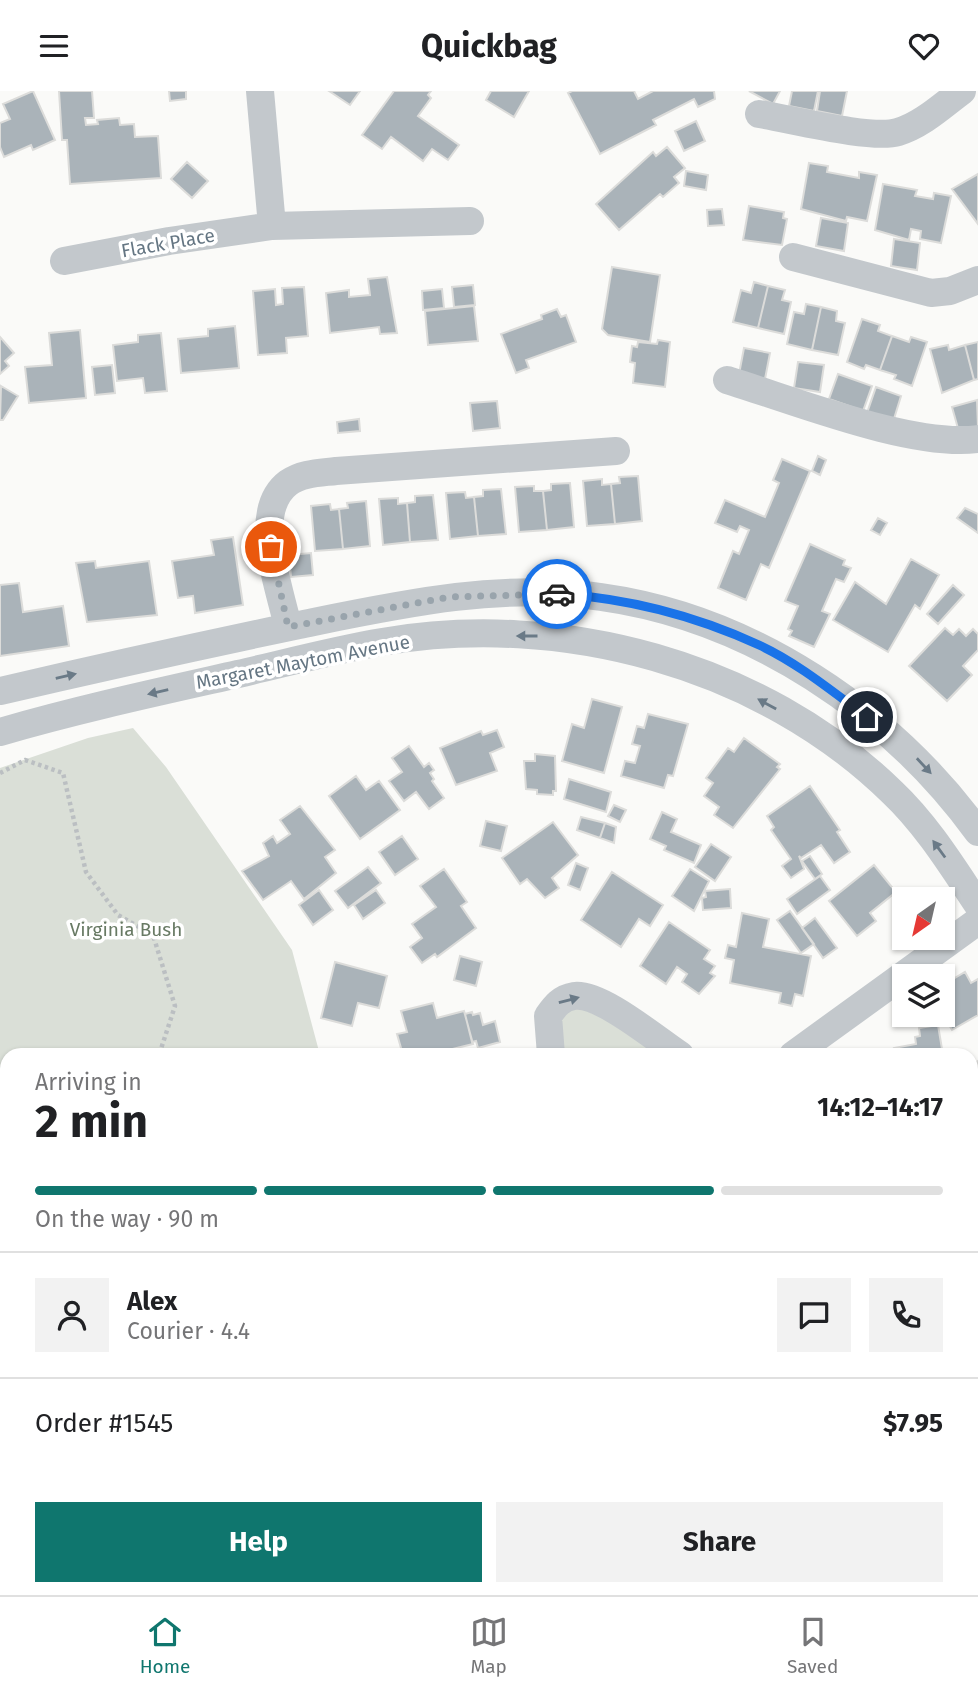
<!DOCTYPE html>
<meta charset="utf-8">
<style>
:root{--surface:#fff;--page:#f2f2f2;--text:#202124;--muted:#757577;--line:#e0e0e0;--accent:#0f766e}
body{margin:0;font-family:"Fira Sans",sans-serif;background:var(--page);color:var(--text);height:100vh;display:flex;flex-direction:column;font-size:26px;white-space:nowrap}
*{box-sizing:border-box;margin:0}
p{font-size:23px;color:var(--muted)}
.icon{flex:none;width:38px;height:38px;fill:none;stroke:currentColor;stroke-width:2;stroke-linecap:round;stroke-linejoin:round}
.map{position:relative;flex:1;overflow:hidden}
.panel{position:absolute;left:0px;top:957px;width:978px;height:548px;display:flex;flex-direction:column;background:var(--surface);border-radius:21px 21px 0 0;box-shadow:0 2px 5px #0004}
.panel>*{flex:none}
.needle{width:46px;rotate:214deg}
.buttons{position:absolute;left:892px;top:796px;display:grid;gap:14px}
.buttons a{display:grid;place-items:center;width:63px;height:63px;border-radius:0px;background:var(--surface);box-shadow:0 2px 5px #0004;font-size:35px}
.pin{position:absolute;display:grid;place-items:center;width:60px;height:60px;color:#fff;margin:-30px;border:4px solid #fff;border-radius:50%;box-shadow:0 2px 7px #0007}
.courier{position:absolute;display:grid;place-items:center;width:70px;height:70px;margin:-35px;border:5px solid #1a73e8;border-radius:50%;background:#fff;color:#222;box-shadow:0 2px 9px #0007}
.headline em{font-style:normal;font-weight:700}
.headline div{display:flex;flex-direction:column-reverse}
.headline{display:flex;align-items:center;justify-content:space-between;height:119px;padding:0 35px}
h1{font-size:46px;font-weight:700;line-height:52px}
.bar{display:grid;grid-template-columns:repeat(4,1fr);gap:10px 7px;align-content:center;height:84px;padding:0 35px}
.bar i{height:9px;border-radius:5px;background:var(--line)}
.bar .on{background:var(--accent)}
.bar p{grid-column:span 4}
.line{display:flex;align-items:center;gap:18px;padding:0 35px;border-top:2px solid var(--line)}
.line div{flex:1}
.round{display:grid;place-items:center;flex:none;width:74px;height:74px;border-radius:0px;background:var(--page)}
.action{display:flex;gap:14px;margin-top:auto;padding:14px 35px}
.action a{flex:1;height:80px;border-radius:0px;background:var(--accent);color:#fff;font-size:28px;font-weight:700;line-height:80px;text-align:center}
.action a+a{background:var(--page);color:var(--text)}
header{display:flex;justify-content:space-between;align-items:center;height:91px;padding:0 35px;background:var(--surface);font-size:32px;font-weight:700}
.dock{display:flex;justify-content:space-around;align-items:center;height:98px;border-top:2px solid var(--line);background:var(--surface);font-size:19px;color:var(--muted)}
.dock a{display:grid;justify-items:center;gap:4px}
.dock .on{color:var(--accent)}
.map>svg:first-child{display:block}
.green{fill:#dadfd7}
.building{fill:#aab3b9;stroke:#dcdcda;stroke-width:2}
.lines{fill:none;stroke-linecap:round;stroke-linejoin:round}
.path{stroke:#bbbfc2;stroke-width:4.5;stroke-dasharray:3.5 3.5;stroke-linecap:butt}
.minor{stroke:#c3c8cc;stroke-width:28}
.oneway{fill:#6a7a87}
.done{stroke:#99a4ac;stroke-width:7;stroke-dasharray:0 12.6}
.route{stroke:#1a73e8;stroke-width:9}
.labels{text-anchor:middle;dominant-baseline:central;stroke-width:7;stroke-linejoin:round;paint-order:stroke}
.street-label{font-size:19px;fill:#657683;stroke:#fff}
.park-label{font-size:19px;fill:#687a64;stroke:#fff}
</style>
<header><svg class="icon" aria-label="menu" viewBox="0 0 24 24"><path d="M4 6h16M4 12h16M4 18h16"/></svg>Quickbag<svg class="icon" aria-label="heart" viewBox="0 0 24 24"><path d="M12 20l-8-8c-3-5 5-10 8-4 3-6 11-1 8 4z"/></svg></header>
<div class="map">
<svg width="978" height="1504" viewBox="0 0 978 1504">
<rect width="100%" height="100%" fill="#fafaf8"/>
<path class="green" d="M133,637l33,39 126,183 28,105h-313v534h747l7,6h-761v-827l88,-30z
M564,909l116,55h-124z"/>
<path class="building" d="M33,0l22,49 -22,10 -2,-5 -27,12 -4,-10v-24l10,-4 -7,-15z
M59,0h33l2,27h-9l1,7 12,-1 -1,-4 22,-2 1,7 14,-1 1,13 23,-1 3,42 -91,6 -3,-44h-5z
M169,0h17v8l-16,2z
M329,0h31l-10,14z
M394,0h37l-3,4 3,3 -13,18 41,29 -11,15 -16,-11 -9,12 -32,-24 -9,12 -20,-14z
M491,0h38l-15,26 -28,-17z
M572,0h62l4,8 15,-8h61l1,8 -17,8 -4,-8 -41,21 3,5 -56,29 -32,-61z
M749,0h31l-7,13z
M792,0h26l-4,20 -25,-5z
M820,0h27l-5,25 -25,-5z
M696,30l9,20 -21,10 -9,-20z
M667,56l18,21 -11,9 5,6 -16,14 -3,-3 -41,36 -23,-26 57,-52 3,4z
M187,71l21,19 -16,17 -21,-19z
M809,72l19,3 -1,6 32,6v-6l18,3 -10,46 -20,-4 -1,4 -45,-12z
M686,80l22,4 -2,15 -22,-4z
M978,83v50l-26,-35z
M883,93l34,6 -2,6 18,3 1,-6 17,3 -10,47 -21,-4 1,-8 -10,-2 -2,11 -34,-10z
M749,115l35,6 -1,6 4,1 -5,26 -39,-5z
M722,118l2,16 -16,1 -1,-16z
M821,127l27,5 -4,28 -28,-5z
M894,148l26,4 -3,27 -26,-4z
M612,176l48,8 -10,67 -42,-7 -6,-6z
M387,186l10,56 -17,1 -1,-7 -49,6 -4,-40 23,-3v7l21,-2 -2,-16z
M754,191l14,4 -10,42 -25,-6 8,-32 10,3z
M473,194l2,20 -21,2 -2,-20z
M768,195l17,4 -3,10 9,2 -7,32 -26,-6z
M304,196l4,49 -22,2 1,15 -29,2 -5,-64 22,-2 1,16 7,-1 -1,-16z
M442,198l2,19 -21,2 -1,-19z
M806,213l15,3 -9,43 -25,-6 7,-32 10,2z
M474,215l4,35 -50,4 -3,-34z
M821,216l16,4 -1,10 9,2 -7,32 -26,-5z
M557,218l4,8 5,-2 10,27 -50,18 3,8 -13,5 -15,-39 41,-15 -1,-4z
M862,228l18,6 -2,6 14,5 -12,34 -14,-5 -2,4 -17,-7z
M235,235l4,42 -58,5 -3,-34 30,-3v-7z
M80,239l6,68 -57,5 -4,-36 27,-2 -3,-32z
M161,242l6,58 -22,2 -2,-15 -26,3 -4,-36 25,-3v-7z
M892,245l17,6 2,-5 16,5 -15,44 -18,-7 2,-4 -16,-5z
M0,246l14,16 -9,8 4,5 -9,8z
M658,249l12,2 -5,45 -32,-4 2,-20 -5,-1 2,-16 5,1 1,-5 19,2z
M978,251v37l-4,1 -9,-35z
M948,254l1,5 16,-5 9,35 -32,13 -12,-44z
M744,257l26,5 -5,26 -26,-5z
M798,271l26,3 -4,27 -26,-4z
M112,274l3,28 -20,2 -3,-28z
M838,283l34,12 -9,25 -34,-12z
M1,295l17,10 -15,24h-3z
M876,296l25,9 -8,26 -26,-9z
M977,309l1,27 -19,5 -7,-25z
M497,310l3,27 -27,3 -3,-28z
M359,328l1,12 -22,2 -1,-11z
M818,365l8,4 -6,15 -8,-4z
M782,368l28,12 -41,97 -8,-4 -15,36 -28,-12 15,-37 6,3 10,-24 -9,-4 -3,6 -22,-9 10,-23 40,17 14,-34 -6,-3z
M638,385l4,45 -27,3 -4,-40 9,-1 -1,-6z
M602,388v6l9,-1 4,40 -28,2 -4,-45z
M570,392l4,44 -27,3 -4,-39 8,-1v-6z
M534,395v5h9l4,39 -28,2 -4,-45z
M501,398l5,45 -28,2 -4,-39 9,-1v-6z
M465,401l1,6 8,-1 4,39 -28,3 -4,-46z
M433,404l5,45 -28,2 -3,-39 8,-1v-6z
M398,407v6l9,-1 3,39 -27,3 -4,-46z
M366,410l4,45 -27,3 -4,-40 9,-1 -1,-5z
M330,413l1,6 8,-1 4,40 -28,2 -4,-45z
M965,417l13,6v19l-21,-15z
M878,427l9,5 -7,12 -9,-5z
M233,446l10,68 -48,8 -2,-17 -15,2 -6,-37 42,-6 -3,-15z
M810,453l35,16 -2,5 8,3 -7,14 -8,-3 -14,32 8,3 -16,33 -25,-11 3,-5 -4,-2 10,-23 -13,-5z
M311,462l2,22 -22,2 -2,-22z
M911,468l28,16 -19,34 -5,-4 -27,47 -55,-32 22,-38 31,22z
M95,470l1,7 53,-7 8,54 -70,7 -11,-59z
M19,492l4,29 40,-6 6,40 -69,10v-71z
M953,494l11,10 -26,29 -11,-10z
M945,537l8,7 6,-6 7,7 7,-7 5,5v16l-15,16 9,9 -25,26 -38,-35z
M592,608l30,8 -18,66 -42,-12 10,-37 12,4z
M648,623l40,10 -15,52 -5,-1 -4,13 -43,-12 4,-15 10,2 5,-17 -8,-2 5,-18 7,2z
M497,639l7,17 -14,6 7,18 -41,14 -16,-37 41,-17 2,4z
M744,647l36,26 -3,3 3,2 -47,59 -19,-13 5,-8 -15,-11 9,-13 -7,-5 22,-30 6,4z
M409,655l15,21 5,-4 5,7 -4,3 4,6 -2,2 12,17 -15,11 -13,-17 -12,9 -15,-20 13,-9 -10,-14z
M535,663l20,2 1,35h-3v4l-16,-1v-4l-11,-1 -2,-28h11z
M356,685l10,14 13,-9 21,29 -40,29 -31,-43z
M569,688l42,13 -5,20 -42,-13z
M810,695l30,44 -3,2 13,20 -16,11 -13,-18 -20,13 -2,-2 5,13 -13,9 -9,-12 9,-7 -20,-29 3,-3 -7,-11z
M614,714l12,5 -6,12 -12,-6z
M300,715l35,44 -10,7 11,16 -32,26 -13,-18 -28,19 -21,-29 27,-15 -6,-13 10,-7 4,7 13,-9 -10,-14z
M662,721l15,7 -6,13 30,13 -7,18 -30,-13 2,-4 -16,-7z
M581,726l24,6 -5,15 -23,-8z
M486,730l21,5 -6,25 -21,-5z
M553,731l25,33 -26,23 7,10 -14,10 -18,-19 -7,5 -18,-26z
M605,732l11,4 -2,16 -14,-5z
M402,745l16,23 -23,16 -16,-23z
M711,753l20,13 -16,24 -20,-14z
M810,765l12,18 -7,5 -13,-18z
M576,772l12,5 -8,22 -12,-5z
M874,774l22,27 -26,21 6,8 -19,15 -28,-35z
M368,776l13,16 -33,25 -13,-17z
M444,778l23,33 -6,4 15,22 -39,29 -2,-3 -13,9 -12,-16 12,-9 -10,-14 24,-17 -16,-21z
M690,778l19,12 -15,30 -22,-15z
M612,781l51,33 -13,21 -11,-7 -18,28 -40,-27z
M820,785l10,14 -33,24 -10,-15z
M730,798l1,19 -28,2 -1,-12 4,-1 -1,-6z
M319,799l14,20 -20,15 -14,-20z
M376,799l9,13 -22,16 -9,-14z
M790,820l24,33 -13,9 -24,-33z
M742,822l27,6 -6,28 48,9 -8,40 -8,-2 -3,12 -13,-3 2,-10 -51,-10 4,-23 -9,-2 3,-13 8,2z
M815,827l22,30 -14,10 -21,-30z
M669,831l41,28 -6,9 11,7 -5,7 5,3 -16,18 -17,-12 5,-8 -10,-7 -11,17 -26,-18z
M460,865l22,6 -6,24 -22,-6z
M335,871l52,14 -8,32 -21,-5 -6,23 -31,-8z
M965,881l6,11 7,-4v36l-26,15 -9,-16v-29z
M433,912l4,15 27,-7 9,33 -45,11h-25l-6,-21 10,-2 -6,-21z
M472,921l1,3 7,-2 3,12 12,-4 5,21 -22,6 -2,-7 -4,1 -7,-28z
M938,934l5,30h-47l-2,-7 22,-4 -1,-7 5,-1 -1,-8z
M978,970v33l-7,-9v-19z
M978,1025v26l-7,5v-26z
M978,1190v28l-7,2v-28z"/>
<g class="lines">
<path class="path" d="M0,682l25,-13 38,13 23,99 32,43 35,20 22,71 -16,49
M0,1054l7,9
M291,1498l5,6
M492,1498l2,6"/>
<path class="minor" d="M260,0l12,135
M759,23c31,5 113,26 139,18 24,-7 45,-27 64,-41
M793,166l138,36 19,-2 28,-11
M64,170l105,-20 103,-15 198,-5
M727,289c66,20 185,68 251,59
M288,536c-8,-39 -38,-115 0,-144 14,-10 32,-10 48,-12l280,-20
M0,600c99,-23 199,-45 299,-66 98,-20 201,-43 302,-28 150,21 289,114 377,235
M0,641c79,-23 158,-40 238,-58 48,-11 96,-24 144,-32 179,-31 379,22 510,150 34,32 60,74 86,113
M551,964l-3,-39c7,-10 13,-18 26,-20 26,-4 83,44 106,59
M793,964l185,-134"/>
</g>
<defs><path id="oneway-solid" d="M-6-.8H1V-3.2L6.5 0L1 3.2V.8H-6Z" transform="scale(1.75)"/></defs>
<g class="oneway">
<use href="#oneway-solid" transform="translate(527 545) rotate(-180)"/>
<use href="#oneway-solid" transform="translate(66 585) rotate(-13)"/>
<use href="#oneway-solid" transform="translate(158 601) rotate(167)"/>
<use href="#oneway-solid" transform="translate(767 613) rotate(-151)"/>
<use href="#oneway-solid" transform="translate(924 675) rotate(47)"/>
<use href="#oneway-solid" transform="translate(939 758) rotate(-126)"/>
<use href="#oneway-solid" transform="translate(569 909) rotate(-15)"/>
</g>
<g class="lines">
<path class="done" d="M271,456l17,80 161,-30 108,-3"/>
<path class="route" d="M557,503c70,4 139,22 202,51 39,18 74,47 108,72"/>
</g>
<g class="labels">
<g class="street-label">
<text transform="translate(168 152) rotate(-10)">Flack Place</text>
<text transform="translate(303 571) rotate(-11)">Margaret Maytom Avenue</text>
</g>
<g class="park-label">
<text x="126" y="838">Virginia Bush</text>
</g>
</g>
</svg>
<div class="buttons">
<a><svg class="needle" viewBox="-14 -14 28 28"><path d="M0-13l5 13h-10z" fill="#e53935"/><path d="M0 13l5-13h-10z" fill="#757577"/></svg></a>
<a><svg class="icon" aria-label="layers" viewBox="0 0 24 24"><path d="M12 4l9 5-9 5-9-5zM3 14l9 5 9-5"/></svg></a>
</div>
<div class="pin" style="left:271px;top:456px;background:#ea580c"><svg class="icon" aria-label="bag" viewBox="0 0 24 24"><path d="M5 8h14l-1 12H6zM9 8a3 3 0 0 1 6 0"/></svg></div>
<div class="pin" style="left:867px;top:626px;background:#1f2937"><svg class="icon" aria-label="home" viewBox="0 0 24 24"><path d="M3 11l9-7 9 7M6 9v11h12V9"/></svg></div>
<div class="courier" style="left:557px;top:503px"><svg class="icon" aria-label="car" viewBox="0 0 24 24"><path d="M5 17H2v-5l4-1 3-4h7l3 4 3 1v5h-3M9 17h6M6 11h13"/><circle cx="7" cy="17" r="2"/><circle cx="17" cy="17" r="2"/></svg></div>
<section class="panel">
<div class="headline"><div><h1>2 min</h1><p>Arriving in</p></div><em>14:12–14:17</em></div>
<div class="bar"><i class="on"></i><i class="on"></i><i class="on"></i><i></i><p>On the way · 90 m</p></div>
<div class="line" style="height:126px"><a class="round"><svg class="icon" aria-label="person" viewBox="0 0 24 24"><circle cx="12" cy="8" r="4"/><path d="M4 21q1-7 8-7t8 7"/></svg></a><div><b>Alex</b><p>Courier · 4.4</p></div><a class="round"><svg class="icon" aria-label="chat" viewBox="0 0 24 24"><path d="M4 5h16v11H9l-5 4z"/></svg></a><a class="round"><svg class="icon" aria-label="phone" viewBox="0 0 24 24"><path d="M5 4h4l2 5-3 2q2 4 5 5l2-3 5 2v4C11 20 4 13 5 4z"/></svg></a></div>
<div class="line" style="height:91px"><div>Order #1545</div><b>$7.95</b></div>
<div class="action"><a>Help</a><a>Share</a></div>
</section>
</div>
<nav class="dock">
<a class="on"><svg class="icon" aria-label="home" viewBox="0 0 24 24"><path d="M3 11l9-7 9 7M6 9v11h12V9"/></svg>Home</a>
<a><svg class="icon" aria-label="map" viewBox="0 0 24 24"><path d="M3 6l6-2 6 2 6-2v14l-6 2-6-2-6 2zM9 4v14M15 6v14"/></svg>Map</a>
<a><svg class="icon" aria-label="saved" viewBox="0 0 24 24"><path d="M7 4h10v16l-5-4-5 4z"/></svg>Saved</a>
</nav>
